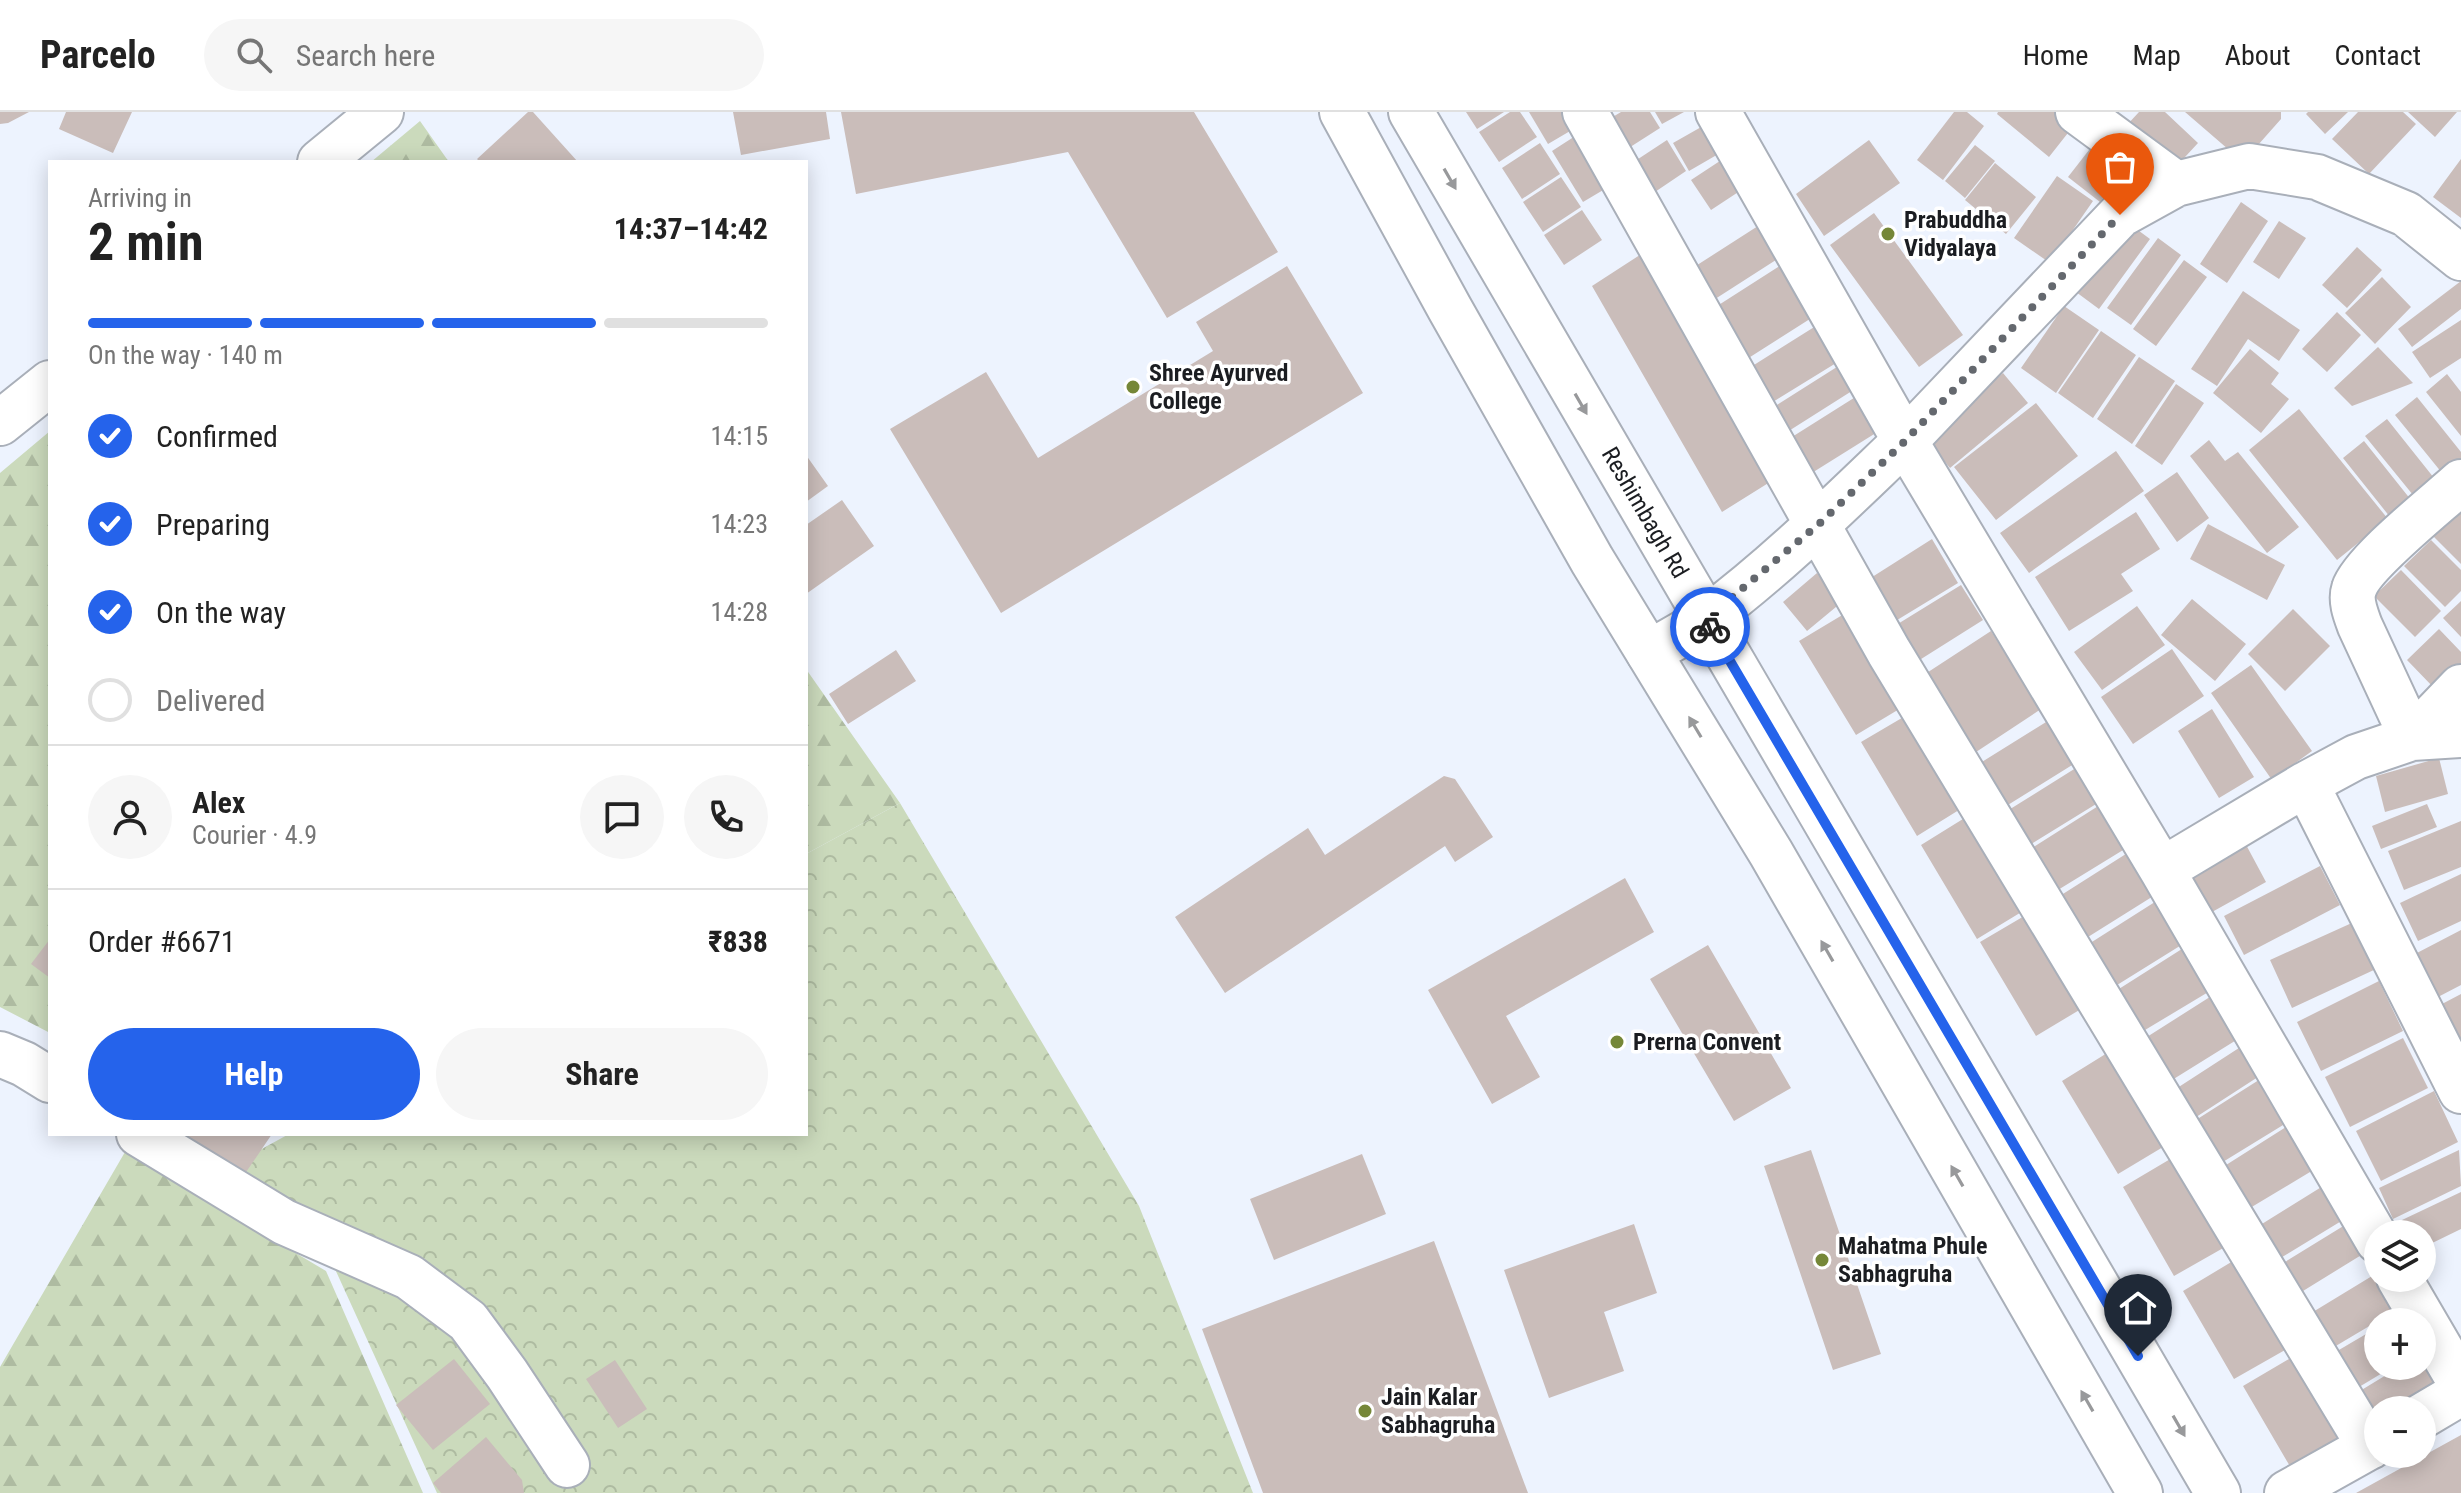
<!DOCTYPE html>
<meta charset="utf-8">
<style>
:root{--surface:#fff;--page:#f6f6f6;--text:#222;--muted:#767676;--line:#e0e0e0;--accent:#2563eb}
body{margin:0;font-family:"Roboto Condensed",sans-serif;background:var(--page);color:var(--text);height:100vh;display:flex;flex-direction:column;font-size:30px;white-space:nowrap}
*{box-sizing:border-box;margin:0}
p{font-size:26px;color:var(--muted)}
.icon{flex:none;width:44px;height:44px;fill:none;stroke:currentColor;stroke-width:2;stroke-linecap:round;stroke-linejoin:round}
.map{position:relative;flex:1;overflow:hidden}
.details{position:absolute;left:48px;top:48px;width:760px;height:976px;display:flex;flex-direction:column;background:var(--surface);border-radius:0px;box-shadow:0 4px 20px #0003}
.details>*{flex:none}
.tools{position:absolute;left:2364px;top:1108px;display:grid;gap:16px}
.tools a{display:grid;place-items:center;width:72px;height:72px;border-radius:50%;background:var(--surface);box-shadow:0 4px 20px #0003;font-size:40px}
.pin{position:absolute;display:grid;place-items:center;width:68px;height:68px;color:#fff;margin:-82px -34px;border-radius:50% 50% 50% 0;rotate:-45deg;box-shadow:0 0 8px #0007}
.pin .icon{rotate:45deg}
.courier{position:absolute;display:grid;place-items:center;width:80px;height:80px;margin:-40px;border:6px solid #2563eb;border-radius:50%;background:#fff;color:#222;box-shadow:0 2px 10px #0007}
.summary em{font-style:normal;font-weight:700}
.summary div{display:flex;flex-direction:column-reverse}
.summary{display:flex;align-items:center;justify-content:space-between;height:136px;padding:0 40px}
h1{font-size:52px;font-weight:700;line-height:60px}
.bar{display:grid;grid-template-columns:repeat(4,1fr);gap:12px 8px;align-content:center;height:96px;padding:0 40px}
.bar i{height:10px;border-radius:6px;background:var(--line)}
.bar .current{background:var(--accent)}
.bar p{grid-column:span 4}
.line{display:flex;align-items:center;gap:20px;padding:0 40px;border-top:2px solid var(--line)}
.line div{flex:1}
.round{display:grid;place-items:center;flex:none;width:84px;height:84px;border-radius:42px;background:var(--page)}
ol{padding:0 40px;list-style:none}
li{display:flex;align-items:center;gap:24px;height:88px}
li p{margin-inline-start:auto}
li .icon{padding:8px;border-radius:50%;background:var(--accent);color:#fff;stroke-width:4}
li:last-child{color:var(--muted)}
li i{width:44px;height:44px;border:4px solid var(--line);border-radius:50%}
.cta{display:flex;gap:16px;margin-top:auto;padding:16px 40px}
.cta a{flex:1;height:92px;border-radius:48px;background:var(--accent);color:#fff;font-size:32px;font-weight:700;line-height:92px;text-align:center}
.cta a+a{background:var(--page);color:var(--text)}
header{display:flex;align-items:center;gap:48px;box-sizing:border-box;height:112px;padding:0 40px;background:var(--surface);border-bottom:2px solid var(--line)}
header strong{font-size:38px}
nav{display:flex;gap:44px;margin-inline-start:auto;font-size:28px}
.search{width:560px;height:72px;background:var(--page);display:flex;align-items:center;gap:20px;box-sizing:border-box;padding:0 28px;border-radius:44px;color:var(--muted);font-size:30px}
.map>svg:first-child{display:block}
.forest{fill:url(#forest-firs)}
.park{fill:url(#park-crowns)}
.building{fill:#cabdba}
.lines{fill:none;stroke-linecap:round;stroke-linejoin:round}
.minor-casing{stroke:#a9afb9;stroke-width:48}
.major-casing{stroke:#a9afb9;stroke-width:48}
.minor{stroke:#fff;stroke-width:44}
.major{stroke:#fff;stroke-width:44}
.oneway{fill:#98999b}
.done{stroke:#64686e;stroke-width:8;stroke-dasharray:0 14.4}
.route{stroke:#2563eb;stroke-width:10}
.poi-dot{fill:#758738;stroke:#fff;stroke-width:3}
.labels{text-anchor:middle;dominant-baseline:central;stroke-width:7;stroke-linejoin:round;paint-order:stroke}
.poi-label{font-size:24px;font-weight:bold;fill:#1b1d21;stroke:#fff;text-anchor:start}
.street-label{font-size:24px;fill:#1b1d21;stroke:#fff}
</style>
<header>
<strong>Parcelo</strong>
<div class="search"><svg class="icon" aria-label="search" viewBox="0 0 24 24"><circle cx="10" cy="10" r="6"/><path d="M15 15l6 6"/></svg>Search here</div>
<nav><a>Home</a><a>Map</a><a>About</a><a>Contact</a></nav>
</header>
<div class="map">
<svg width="2461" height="1381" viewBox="0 0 2461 1381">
<defs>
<pattern id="forest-firs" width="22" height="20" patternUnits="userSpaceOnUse" patternTransform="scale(2)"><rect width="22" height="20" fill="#cbdabc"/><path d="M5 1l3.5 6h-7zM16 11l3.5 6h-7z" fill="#aebba1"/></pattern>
<pattern id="park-crowns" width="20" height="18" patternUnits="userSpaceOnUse" patternTransform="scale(2)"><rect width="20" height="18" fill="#cbdabc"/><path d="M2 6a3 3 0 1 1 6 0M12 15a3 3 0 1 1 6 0" fill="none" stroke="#aebba1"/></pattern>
</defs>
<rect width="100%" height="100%" fill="#edf3fe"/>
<path class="forest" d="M420,9l29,41h-78z
M50,319v602l-50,-26v-534z
M806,557l94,134 -94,51z
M125,1040l201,119 97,222h-423v-126z"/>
<path class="park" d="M900,691l239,403 114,287h-816l-102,-224 -115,-97 69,-38h517v-280z"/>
<path class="building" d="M0,0h29l-21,11 -8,1z
M66,0h66l-19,41 -54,-24z
M528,0h5l45,50h-98l-3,-3z
M733,0h93l4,27 -89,16z
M841,0h353l84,140 -111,66 -99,-166 -212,42z
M1466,0h38l-27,17z
M1510,0h10l17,25 -38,25 -20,-30z
M1529,0h46l7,12 -34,20z
M1621,0h29l10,16 -36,23 -18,-30z
M1655,0h29l-22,12z
M1954,0h13l17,14 -41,54 -26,-20z
M1998,0h62l15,12 -26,33 -52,-43z
M2139,0h26l33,31 -25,27 -47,-44z
M2185,0h96v7l-38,43z
M2308,0h40l-23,22 -19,-20z
M2358,0h45l13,12 -47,50 -37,-35z
M2408,0h49l-22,25z
M1710,10l17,27 -38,22 -16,-28z
M1583,19l32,52 -32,19 -31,-51z
M1667,28l19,31 -37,25 -20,-31z
M1869,28l31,43 -76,53 -28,-42z
M2096,29l32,25 -28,36 -32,-25z
M1540,31l20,31 -38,25 -20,-31z
M1975,33l20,16 -30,37 -20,-17z
M1729,43l20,30 -38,25 -20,-30z
M2461,47v59l-28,-21z
M1995,51l41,34 -30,37 -41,-34z
M2057,64l36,25 -43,62 -36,-25z
M1561,65l20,30 -38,25 -20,-30z
M2241,90l27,19 -41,62 -27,-19z
M1582,98l20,30 -38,25 -20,-30z
M1874,101l89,122 -44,32 -89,-122z
M2279,109l27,17 -27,41 -26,-17z
M2127,110l23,17 -51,70 -23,-17z
M1758,114l21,32 -67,43 -21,-32z
M2158,126l23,17 -50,70 -24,-17z
M2357,135l25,23 -35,38 -25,-23z
M1646,139l132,226 -56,35 -130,-226z
M2184,148l23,17 -51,69 -23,-17z
M1781,153l32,52 -66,42 -33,-51z
M1287,154l76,127 -362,220 -111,-184 96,-57 52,86 175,-107 -17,-29z
M2382,165l29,30 -36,37 -30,-31z
M2461,169v28l-49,38 -14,-18z
M2243,179l57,39 -21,31 -31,-22 -31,47 -26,-17z
M2064,194l35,24 -43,63 -35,-25z
M2337,200l24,23 -34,37 -25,-23z
M2461,208v38l-31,20 -18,-26z
M1819,212l22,36 -73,45 -22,-35z
M2101,219l35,24 -43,63 -35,-25z
M2378,235l35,36 -61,23 -18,-18z
M2250,237l29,24 -8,11 18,15 -28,34 -48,-40z
M2139,245l36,24 -43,63 -35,-25z
M1840,253l15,24 -71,45 -15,-24z
M2003,261l25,30 -78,65 -25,-30z
M2447,262l14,18v44l-35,-44z
M2176,272l28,19 -42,62 -27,-19z
M1857,284l22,35 -72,45 -23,-34z
M2417,285l44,55v7l-19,14 -47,-58z
M2036,291l42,53 -82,64 -42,-53z
M2299,297l89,110 -51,41 -88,-110z
M2387,307l47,59 -21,17 -48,-59z
M2209,328l16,21 13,-9 61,75 -32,26 -77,-97z
M2364,329l47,59 -21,17 -47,-59z
M2116,339l28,40 -115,82 -29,-40z
M806,343l22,31 -22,16z
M2177,360l32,46 -32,24 -33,-47z
M842,388l32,46 -68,48v-69z
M2458,397l3,3v52l-29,-29z
M2136,400l24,37 -39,25 12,17 -64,40 -34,-54z
M2208,412l77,41 -18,35 -77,-41z
M1932,427l26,44 -74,45 -26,-42z
M2431,428l30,30v21l-16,16 -41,-41z
M2401,458l40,41 -26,26 -41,-41z
M1817,461l25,29 -35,29 -24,-29z
M1961,473l22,35 -73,46 -22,-36z
M2192,487l54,45 -31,37 -54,-46z
M2461,489v36l-18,-19z
M2137,494l28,39 -63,45 -28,-38z
M2293,497l37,37 -45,45 -37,-37z
M1849,499l57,94 -50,30 -57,-94z
M2439,517l22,23v11l-26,26 -28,-29z
M1991,519l50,78 -71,47 -51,-78z
M2172,537l32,47 -71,48 -32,-47z
M896,538l20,31 -68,43 -19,-30z
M2251,553l61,86 -40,29 -61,-87z
M2212,597l42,68 -35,21 -41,-67z
M1912,600l55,93 -50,31 -56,-94z
M2051,607l26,43 -74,46 -26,-43z
M2439,646l9,36 -63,18 -9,-36z
M2079,654l22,35 -73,45 -21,-35z
M1444,664l11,3 38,58 -38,25 -10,-16 -220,147 -50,-76 133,-89 17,27z
M2103,691l25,44 -75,46 -24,-43z
M2427,692l10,23 -56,22 -9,-23z
M1971,702l57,94 -51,31 -56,-94z
M2461,709v46l-57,23 -16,-39z
M2244,729l22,41 -54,30 -22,-40z
M2129,740l26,43 -75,47 -25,-43z
M2320,754l20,39 -96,50 -20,-39z
M2461,762v47l-43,20 -18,-38z
M1625,766l29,54 -148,84 34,61 -48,27 -64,-114z
M2158,788l25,44 -74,46 -25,-43z
M2031,800l55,94 -50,30 -56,-94z
M2354,810l22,47 -84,39 -22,-48z
M2461,818v55l-23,12 -23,-43z
M50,827v39l-19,-14z
M1708,833l83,143 -57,33 -84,-142z
M2185,835l25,44 -75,45 -24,-42z
M2379,869l24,50 -82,40 -24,-49z
M2461,882v46l-19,-36z
M2213,883l25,44 -74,46 -25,-43z
M2403,926l25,50 -78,39 -25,-50z
M2242,934l19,29 -71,46 -19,-29z
M2112,938l56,94 -50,30 -56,-93z
M2262,966l26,44 -75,46 -25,-43z
M2434,979l24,51 -77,39 -25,-50z
M2289,1013l26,44 -75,45 -25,-42z
M179,1022h93l-30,44z
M1811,1038l70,204 -48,16 -69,-204z
M2459,1038l2,36 -68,33 -14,-31z
M1362,1042l24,60 -112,46 -24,-61z
M2172,1046l53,89 -51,29 -51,-89z
M2323,1074l20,34 -74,45 -20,-33z
M2461,1080v37l-39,19v-14h-13l-7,-14z
M1634,1112l23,69 -53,19 20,59 -75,27 -45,-128z
M2345,1113l18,29 -73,45 -18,-29z
M1434,1129l94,252h-265l-61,-164z
M2233,1149l52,89 -51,29 -51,-88z
M2377,1161l21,36 -74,44 -21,-35z
M2378,1215v39h16l-45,27 -22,-36z
M2422,1241l24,35 -36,22h-32v19l-28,-32 51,-31h21z
M2294,1244l52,89 -51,30 -52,-89z
M454,1247l36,45 -57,46 -37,-45z
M615,1248l32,49 -29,19 -32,-49z
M2461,1323v58h-105z
M486,1325l36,43 2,13h-83l-8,-10z"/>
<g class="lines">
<g class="minor-casing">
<path id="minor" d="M1585,0l304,540 481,795
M1718,0l187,329 215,-226 56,-31 73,-18 68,11 89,37 55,44
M2078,0l98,72
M320,50l61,-50
M0,311l50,-40
M2461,370c-24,22 -99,81 -107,107 -4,12 2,26 6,37l52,112 49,-51
M1649,541c19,-12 41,-22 58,-35 71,-53 134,-116 198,-177l257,429 216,371
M2306,672l50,-27 56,-19 49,-3
M2162,758l144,-86 155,307
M0,942l24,10 26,16
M139,1022l145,88 125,55 59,44 39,53 60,91
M2399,1166l62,106
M2422,1304l39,-23
M2287,1381l91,-51"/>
</g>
<g class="major-casing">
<g id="major">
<path d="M1342,0l108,197 142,251 179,293 369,640"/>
<path id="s1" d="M1411,0l807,1381"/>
</g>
</g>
<use href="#minor" class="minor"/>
<use href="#major" class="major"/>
</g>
<defs><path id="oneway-solid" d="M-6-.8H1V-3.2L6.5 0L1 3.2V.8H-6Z" transform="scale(2)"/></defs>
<g class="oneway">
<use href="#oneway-solid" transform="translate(1450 67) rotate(60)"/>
<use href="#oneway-solid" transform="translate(1581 292) rotate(60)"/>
<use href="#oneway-solid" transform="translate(1695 615) rotate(-121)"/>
<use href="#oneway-solid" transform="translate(1827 839) rotate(-120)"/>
<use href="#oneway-solid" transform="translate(1957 1064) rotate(-120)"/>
<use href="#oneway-solid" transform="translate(2087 1289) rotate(-120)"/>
<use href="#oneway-solid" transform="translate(2179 1314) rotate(60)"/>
</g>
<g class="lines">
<path class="done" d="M1710,515l-4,-8 113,-95 86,-83 215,-226"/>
<path class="route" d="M1710,515l428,729"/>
</g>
<g class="poi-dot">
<circle cx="1888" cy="122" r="8"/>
<circle cx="1133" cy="275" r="8"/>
<circle cx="1617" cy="930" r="8"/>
<circle cx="1822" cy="1148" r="8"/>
<circle cx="1365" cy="1299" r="8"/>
</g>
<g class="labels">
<g class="poi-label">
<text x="1904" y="108">Prabuddha<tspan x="1904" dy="28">Vidyalaya</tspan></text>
<text x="1149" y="261">Shree Ayurved<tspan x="1149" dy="28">College</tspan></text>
<text x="1633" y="930">Prerna Convent</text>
<text x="1838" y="1134">Mahatma Phule<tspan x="1838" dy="28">Sabhagruha</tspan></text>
<text x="1381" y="1285">Jain Kalar<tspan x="1381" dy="28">Sabhagruha</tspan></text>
</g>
<g class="street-label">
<text stroke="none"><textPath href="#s1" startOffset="464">Reshimbagh Rd</textPath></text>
</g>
</g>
</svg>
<div class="tools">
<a><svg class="icon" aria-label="layers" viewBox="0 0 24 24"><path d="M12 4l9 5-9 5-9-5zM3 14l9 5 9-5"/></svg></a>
<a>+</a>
<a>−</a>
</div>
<div class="pin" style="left:2120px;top:103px;background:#ea580c"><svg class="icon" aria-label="bag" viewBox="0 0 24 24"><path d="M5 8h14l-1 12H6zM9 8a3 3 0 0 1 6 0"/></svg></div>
<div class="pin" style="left:2138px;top:1244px;background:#1f2937"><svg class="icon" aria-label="home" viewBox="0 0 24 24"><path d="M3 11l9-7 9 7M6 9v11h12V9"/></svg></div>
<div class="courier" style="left:1710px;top:515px"><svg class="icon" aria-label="bike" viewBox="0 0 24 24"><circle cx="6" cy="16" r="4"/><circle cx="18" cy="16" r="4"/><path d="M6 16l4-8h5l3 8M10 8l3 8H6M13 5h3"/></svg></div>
<section class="details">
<div class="summary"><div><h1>2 min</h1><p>Arriving in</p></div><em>14:37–14:42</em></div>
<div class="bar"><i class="current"></i><i class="current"></i><i class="current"></i><i></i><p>On the way · 140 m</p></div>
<ol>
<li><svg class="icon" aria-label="check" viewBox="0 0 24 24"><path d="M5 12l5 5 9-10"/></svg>Confirmed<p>14:15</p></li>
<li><svg class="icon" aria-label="check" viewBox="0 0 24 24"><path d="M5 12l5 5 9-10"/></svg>Preparing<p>14:23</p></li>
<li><svg class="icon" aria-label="check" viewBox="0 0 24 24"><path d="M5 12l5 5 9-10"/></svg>On the way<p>14:28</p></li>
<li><i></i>Delivered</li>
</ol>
<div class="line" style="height:144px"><a class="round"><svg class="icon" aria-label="person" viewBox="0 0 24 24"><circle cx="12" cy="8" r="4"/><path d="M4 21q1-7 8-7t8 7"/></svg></a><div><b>Alex</b><p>Courier · 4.9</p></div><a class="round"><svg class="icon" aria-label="chat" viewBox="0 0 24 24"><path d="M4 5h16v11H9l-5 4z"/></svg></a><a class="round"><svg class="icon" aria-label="phone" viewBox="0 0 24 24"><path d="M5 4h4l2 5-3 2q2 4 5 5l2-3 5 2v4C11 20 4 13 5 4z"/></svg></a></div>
<div class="line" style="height:104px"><div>Order #6671</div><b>₹838</b></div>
<div class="cta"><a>Help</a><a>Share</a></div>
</section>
</div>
